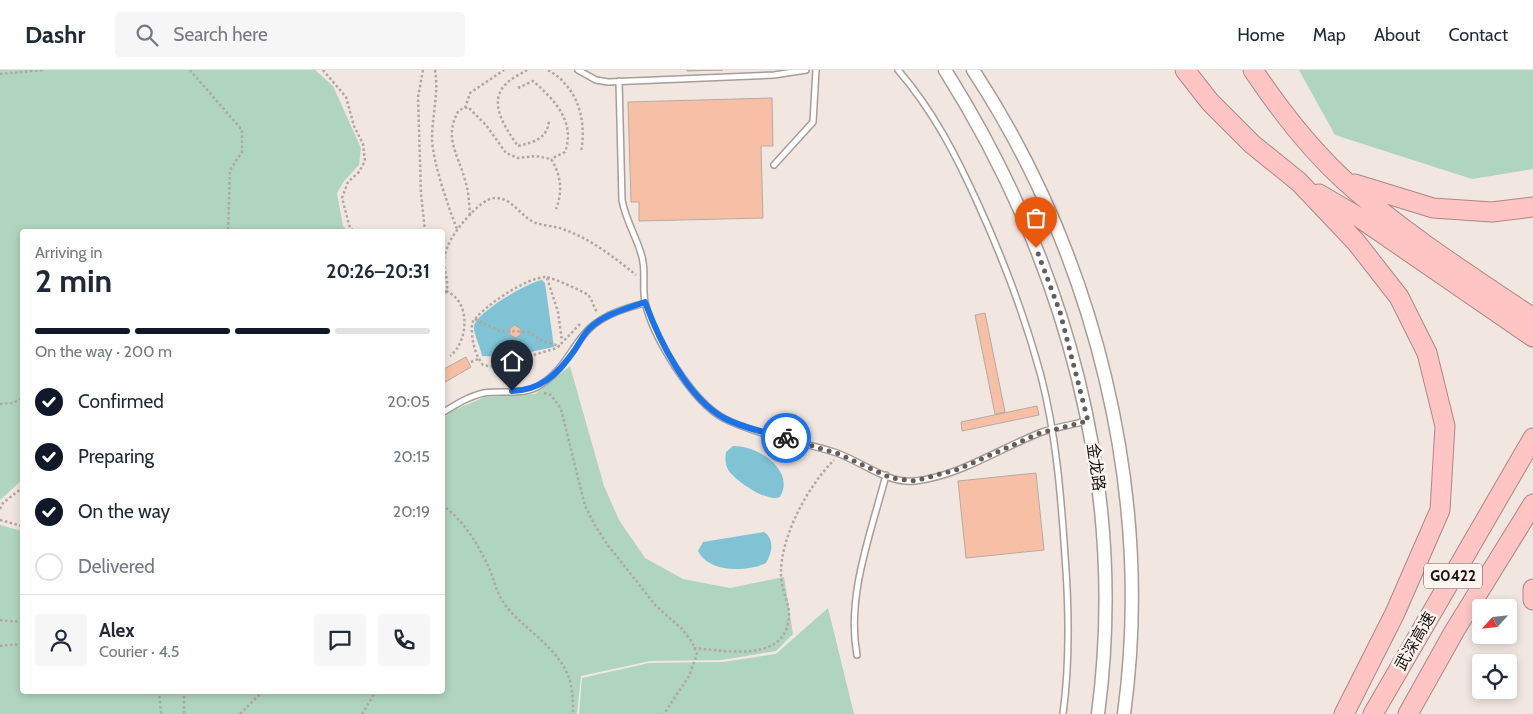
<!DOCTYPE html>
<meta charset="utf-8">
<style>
:root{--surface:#fff;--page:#f6f6f7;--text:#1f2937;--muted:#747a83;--line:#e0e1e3;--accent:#111827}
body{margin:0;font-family:Cabin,"Noto Sans SC",sans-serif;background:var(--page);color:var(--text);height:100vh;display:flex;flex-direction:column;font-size:19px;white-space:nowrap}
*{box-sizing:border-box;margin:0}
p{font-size:16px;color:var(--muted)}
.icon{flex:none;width:28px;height:28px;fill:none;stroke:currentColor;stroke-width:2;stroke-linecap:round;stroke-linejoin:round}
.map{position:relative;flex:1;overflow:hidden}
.details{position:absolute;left:20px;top:159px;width:425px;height:465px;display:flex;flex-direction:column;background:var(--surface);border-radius:5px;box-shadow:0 2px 8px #0003}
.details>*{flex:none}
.needle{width:32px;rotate:243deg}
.controls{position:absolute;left:1472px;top:529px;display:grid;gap:10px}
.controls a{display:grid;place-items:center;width:45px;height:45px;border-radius:5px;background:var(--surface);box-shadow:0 2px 8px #0003;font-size:25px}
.pin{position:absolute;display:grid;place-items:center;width:42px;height:42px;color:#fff;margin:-51px -21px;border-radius:50% 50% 50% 0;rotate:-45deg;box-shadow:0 0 5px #0007}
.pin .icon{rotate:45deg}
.courier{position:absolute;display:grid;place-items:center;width:50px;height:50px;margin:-25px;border:4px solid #1a73e8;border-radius:50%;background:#fff;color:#222;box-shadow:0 1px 6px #0007}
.summary em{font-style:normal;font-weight:700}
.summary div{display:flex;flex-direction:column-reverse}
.summary{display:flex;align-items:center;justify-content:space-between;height:85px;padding:0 15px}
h1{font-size:32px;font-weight:700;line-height:38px}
.bar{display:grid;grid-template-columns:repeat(4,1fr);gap:8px 5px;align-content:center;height:60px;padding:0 15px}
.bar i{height:6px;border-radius:4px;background:var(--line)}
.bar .current{background:var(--accent)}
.bar p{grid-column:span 4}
.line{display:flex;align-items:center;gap:12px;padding:0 15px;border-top:1px solid var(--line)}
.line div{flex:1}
.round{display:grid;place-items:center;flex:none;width:52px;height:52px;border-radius:5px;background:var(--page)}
ol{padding:0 15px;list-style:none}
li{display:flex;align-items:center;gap:15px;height:55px}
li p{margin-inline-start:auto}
li .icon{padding:5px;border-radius:50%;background:var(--accent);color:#fff;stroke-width:4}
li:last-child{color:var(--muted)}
li i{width:28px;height:28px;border:2px solid var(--line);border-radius:50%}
header{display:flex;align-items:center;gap:30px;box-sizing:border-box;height:70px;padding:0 25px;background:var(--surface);border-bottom:1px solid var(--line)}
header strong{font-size:24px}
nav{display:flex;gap:28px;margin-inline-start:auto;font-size:18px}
.search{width:350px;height:45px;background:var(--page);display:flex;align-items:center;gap:12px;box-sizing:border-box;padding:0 18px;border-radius:5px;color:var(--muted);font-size:19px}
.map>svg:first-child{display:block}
.green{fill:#afd5be}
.water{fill:#7fc3d5}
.building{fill:#f7c0a6;stroke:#b5aaa4}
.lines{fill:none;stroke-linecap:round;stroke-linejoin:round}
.service-casing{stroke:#a89c97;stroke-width:8}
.tertiary-casing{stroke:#a89c97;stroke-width:15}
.motorway-casing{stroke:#ae8685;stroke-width:21}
.path{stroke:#b0a6a2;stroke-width:2.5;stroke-dasharray:2.5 2.5;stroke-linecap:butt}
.service{stroke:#fff;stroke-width:5}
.tertiary{stroke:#fff;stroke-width:12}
.motorway{stroke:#ffc4c4;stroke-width:19}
.done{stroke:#645d59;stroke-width:5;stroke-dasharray:0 9}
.route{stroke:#1a73e8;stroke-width:6}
.labels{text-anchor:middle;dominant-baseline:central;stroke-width:5;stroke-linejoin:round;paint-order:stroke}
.shield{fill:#fef4ef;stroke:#5c5654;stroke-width:1}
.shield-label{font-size:15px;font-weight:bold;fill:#171311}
.street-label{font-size:16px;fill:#171311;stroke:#fef4ef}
</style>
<header>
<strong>Dashr</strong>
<div class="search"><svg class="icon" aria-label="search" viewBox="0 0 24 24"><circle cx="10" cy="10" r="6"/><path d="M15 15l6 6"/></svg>Search here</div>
<nav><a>Home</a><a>Map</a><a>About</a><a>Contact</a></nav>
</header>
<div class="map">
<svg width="1533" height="644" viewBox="0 0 1533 644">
<rect width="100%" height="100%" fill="#f2e6e0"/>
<path class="green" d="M0,0h315l18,16 28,62 -2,17 -15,16 -7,12 6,33 5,5h-326v249l-22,20z
M1299,0h234v99l-61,10 -137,-44z
M570,296l34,120 15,34 26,38 38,21 47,9 54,-11 9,57 -17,17 -54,9 -72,1 -69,15 -4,38h-577v-189l22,6v160h420l1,-273 9,-7 33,-14 50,-3z
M828,538l26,106h-275l3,-36 67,-15 74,-1 53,-8z"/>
<path class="water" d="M542,210l3,3 9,64 -47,10 -25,-1c-1,-9 -9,-22 -8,-30 3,-14 54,-44 68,-46z
M733,376c24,-1 63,24 47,51 -12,6 -43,-15 -51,-26 -4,-6 -4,-12 -3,-19z
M764,462c11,7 8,21 2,31 -19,9 -57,10 -68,-12l5,-9z"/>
<path class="building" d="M687,0h36l-36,1z
M772,28l1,48h-12l2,72 -124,3v-19h-8l-3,-100z
M985,243l20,99 -10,2 -20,-99z
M514,255l6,3 1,6 -5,4 -6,-3v-6z
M466,287l5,10 -29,17v-14z
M1037,336l2,9 -77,16 -1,-9z
M1036,403l8,77 -78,8 -8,-77z"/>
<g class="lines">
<g class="service-casing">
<path id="service" d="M578,0l18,10 12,2 166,-7 32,-5
M898,0c35,40 59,87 81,136 25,55 46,111 62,170 15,58 20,120 24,180 4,52 5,106 -2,158
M619,11l3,119c4,22 15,37 20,57 4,14 0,30 3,45 8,35 47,100 80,117 33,16 73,22 109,33 26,8 52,32 81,29 45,-5 85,-33 127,-49 14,-5 30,-7 44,-11
M774,95l39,-43 3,-52
M442,343c13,-8 27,-17 42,-20 18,-3 41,3 56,-8 26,-16 31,-39 50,-57 15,-14 36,-20 55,-25
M857,585c-11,-59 14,-122 29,-180"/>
</g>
<g class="tertiary-casing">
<path id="tertiary" d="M945,0c121,192 183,417 153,644
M973,0c122,186 181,423 151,644"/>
</g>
<g class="motorway-casing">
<path id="motorway" d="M1185,0l25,32 42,42 47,38 57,60 43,55 28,56 18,73 -5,84 -45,103 -51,101
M1253,0c26,39 58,80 92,111 58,52 124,94 188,137
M1355,114l78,24 59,4 41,-5
M1319,124l41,24 173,119
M1533,519v11
M1373,644l160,-276
M1408,644l47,-84 78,-126"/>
</g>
<path class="path" d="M190,0l52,60v22l-12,18 -2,61
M323,0l23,27 8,29 9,18 2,17 -6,11 -11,10 -6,16 8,30 4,3
M423,0l-5,27 3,97 4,37
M435,0c4,23 -3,46 -3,69 1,24 16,67 25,90
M527,0c-6,4 -14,7 -20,13 -21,18 -1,46 11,63 16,-4 29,-7 31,-25
M548,0c30,17 39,50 33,82
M0,4l44,-4
M518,18l15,-7c21,18 43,41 32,71l-14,7
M465,38l5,-15 34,-23
M470,145c-1,-11 -1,-23 -5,-35 -7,-26 -22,-43 -6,-70l9,-3 18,18 20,28 12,5 18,-2 15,3c10,16 12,32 5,50
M547,208l11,34 4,29
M446,221c25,10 23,50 4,65
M442,227c11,-9 1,-25 2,-36 0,-5 2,-11 4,-15 4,-13 32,-47 46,-48 19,-1 26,19 42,25 9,3 20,3 29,7 26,9 50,28 71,45
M475,249l25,12 28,1 17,10 15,4
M580,254l-23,24 -63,19 -11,-2c-9,-12 -12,-27 -11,-42 10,-16 55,-46 74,-46 5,0 39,15 42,18 4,4 6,13 9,17
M471,292l7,-3
M544,323l7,2 10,14 24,97 11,21 11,17 49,62 26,23 10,13 5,12 -8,22 -25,38
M0,334l13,-1 9,-5
M442,435c22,15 37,41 48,65 5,12 7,24 15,35 18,23 46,38 60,64 8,14 8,30 8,45
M0,439l3,-6 19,-15
M0,450l22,6
M0,550l22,2
M0,576l22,-2
M694,578c33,3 96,16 95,-36 -1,-12 -8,-24 -8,-37 -1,-38 27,-89 53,-115
M159,621l2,23
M184,621v23
M240,644l23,-23
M362,644l14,-23"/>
<use href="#service" class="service"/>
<use href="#tertiary" class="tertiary"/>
<use href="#motorway" class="motorway"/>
</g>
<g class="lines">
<path class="done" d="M786,368l53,16 52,24 24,3 44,-12 81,-36 48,-12 -28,-109 -24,-64"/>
<path class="route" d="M512,321c29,-1 45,-16 62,-40 5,-7 9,-16 15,-22 15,-15 37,-20 56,-27 14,38 42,96 79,116 18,10 41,14 62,20"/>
</g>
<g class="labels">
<rect class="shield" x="1424" y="493.5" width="58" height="25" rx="4"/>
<g class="shield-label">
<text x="1453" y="506">G0422</text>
</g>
<g class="street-label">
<text transform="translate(1096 397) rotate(82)">金龙路</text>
<text transform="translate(1415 571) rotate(-60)">武深高速</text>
</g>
</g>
</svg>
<div class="controls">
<a><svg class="needle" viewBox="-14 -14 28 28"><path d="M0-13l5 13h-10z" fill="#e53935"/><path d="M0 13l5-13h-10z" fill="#747a83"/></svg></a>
<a><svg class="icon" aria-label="locate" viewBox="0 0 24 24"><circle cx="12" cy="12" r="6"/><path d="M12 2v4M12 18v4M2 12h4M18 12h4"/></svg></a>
</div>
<div class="pin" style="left:1036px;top:178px;background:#ea580c"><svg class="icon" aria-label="bag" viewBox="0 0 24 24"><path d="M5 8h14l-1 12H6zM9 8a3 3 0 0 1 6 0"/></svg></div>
<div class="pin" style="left:512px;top:321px;background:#1f2937"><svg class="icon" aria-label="home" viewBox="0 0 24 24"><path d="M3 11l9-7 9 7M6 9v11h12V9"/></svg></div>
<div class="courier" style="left:786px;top:368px"><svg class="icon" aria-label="bike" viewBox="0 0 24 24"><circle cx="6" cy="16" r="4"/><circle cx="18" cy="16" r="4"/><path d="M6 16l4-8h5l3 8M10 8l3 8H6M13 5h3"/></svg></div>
<section class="details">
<div class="summary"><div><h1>2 min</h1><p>Arriving in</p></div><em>20:26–20:31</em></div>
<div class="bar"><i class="current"></i><i class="current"></i><i class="current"></i><i></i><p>On the way · 200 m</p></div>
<ol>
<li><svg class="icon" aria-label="check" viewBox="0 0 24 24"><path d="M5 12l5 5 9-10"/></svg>Confirmed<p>20:05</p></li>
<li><svg class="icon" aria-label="check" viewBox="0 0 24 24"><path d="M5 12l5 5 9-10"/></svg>Preparing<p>20:15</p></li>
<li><svg class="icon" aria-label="check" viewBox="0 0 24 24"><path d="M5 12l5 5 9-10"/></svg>On the way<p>20:19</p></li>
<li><i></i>Delivered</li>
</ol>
<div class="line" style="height:90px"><a class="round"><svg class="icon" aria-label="person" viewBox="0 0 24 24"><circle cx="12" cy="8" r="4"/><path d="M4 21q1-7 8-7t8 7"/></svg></a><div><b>Alex</b><p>Courier · 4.5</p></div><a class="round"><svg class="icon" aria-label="chat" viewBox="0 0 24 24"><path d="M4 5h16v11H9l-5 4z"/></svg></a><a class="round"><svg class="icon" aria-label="phone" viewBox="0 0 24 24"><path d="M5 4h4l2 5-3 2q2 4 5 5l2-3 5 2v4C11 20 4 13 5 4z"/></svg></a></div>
</section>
</div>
